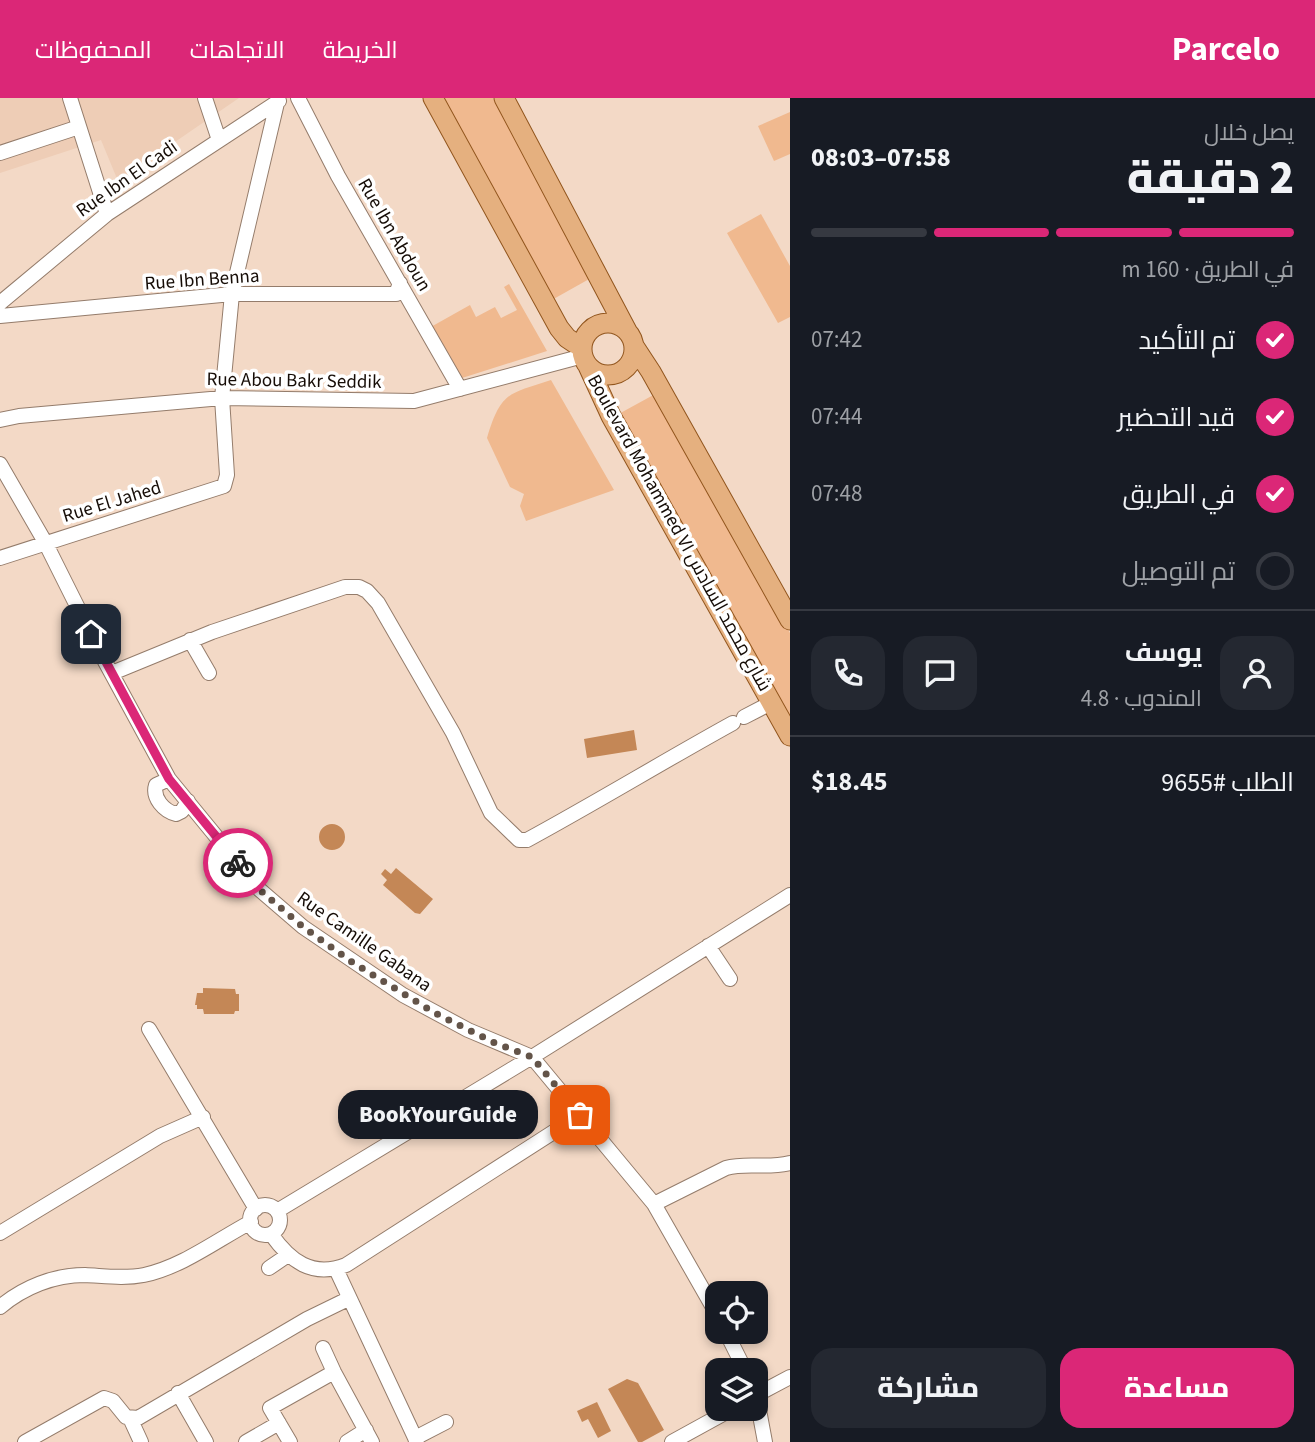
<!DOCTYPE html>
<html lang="ar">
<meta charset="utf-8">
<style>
:root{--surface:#171b24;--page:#242831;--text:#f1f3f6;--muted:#9ea1a6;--line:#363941;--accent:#db2777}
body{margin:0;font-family:"Source Sans 3",Cairo,sans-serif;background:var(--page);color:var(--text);direction:rtl;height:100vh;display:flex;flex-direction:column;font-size:26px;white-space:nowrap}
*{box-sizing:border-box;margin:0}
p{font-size:23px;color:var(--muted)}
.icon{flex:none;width:38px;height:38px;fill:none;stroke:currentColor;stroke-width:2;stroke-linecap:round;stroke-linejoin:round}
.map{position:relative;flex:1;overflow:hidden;direction:ltr}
.sheet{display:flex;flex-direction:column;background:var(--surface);width:525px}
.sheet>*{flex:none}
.fabs{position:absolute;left:705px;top:1183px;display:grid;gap:14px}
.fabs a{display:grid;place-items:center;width:63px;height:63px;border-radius:14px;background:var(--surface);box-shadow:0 4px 10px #0003;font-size:35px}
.pin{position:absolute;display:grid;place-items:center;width:60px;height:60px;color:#fff;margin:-30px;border-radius:14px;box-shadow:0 4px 10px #0006}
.courier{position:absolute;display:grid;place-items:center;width:70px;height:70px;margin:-35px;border:5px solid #db2777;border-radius:50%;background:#fff;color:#222;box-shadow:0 2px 9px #0007}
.bubble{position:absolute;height:49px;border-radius:21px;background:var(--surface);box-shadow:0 4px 10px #0003;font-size:23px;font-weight:800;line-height:49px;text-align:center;direction:rtl}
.summary em{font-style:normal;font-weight:800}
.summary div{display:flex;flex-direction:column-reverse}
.summary{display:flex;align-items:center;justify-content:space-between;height:119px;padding:0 21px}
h1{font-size:46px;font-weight:800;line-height:52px}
.bar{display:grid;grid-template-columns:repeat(4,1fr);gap:10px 7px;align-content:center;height:84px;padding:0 21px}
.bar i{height:9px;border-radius:5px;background:var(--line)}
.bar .current{background:var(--accent)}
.bar p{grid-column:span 4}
.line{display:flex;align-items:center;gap:18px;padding:0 21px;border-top:2px solid var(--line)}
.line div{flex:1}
.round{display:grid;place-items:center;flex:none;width:74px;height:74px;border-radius:21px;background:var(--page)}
ol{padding:0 21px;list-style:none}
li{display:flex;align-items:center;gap:21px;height:77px}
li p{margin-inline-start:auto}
li .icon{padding:7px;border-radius:50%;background:var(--accent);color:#fff;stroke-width:4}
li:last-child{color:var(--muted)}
li i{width:38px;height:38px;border:4px solid var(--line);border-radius:50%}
.cta{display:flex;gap:14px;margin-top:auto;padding:14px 21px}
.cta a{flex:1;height:80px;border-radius:21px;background:var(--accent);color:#fff;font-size:28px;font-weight:800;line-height:80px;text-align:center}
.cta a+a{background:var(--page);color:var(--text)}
header{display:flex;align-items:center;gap:42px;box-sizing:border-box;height:98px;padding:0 35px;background:var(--accent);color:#fff}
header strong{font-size:33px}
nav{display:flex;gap:38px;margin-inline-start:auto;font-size:24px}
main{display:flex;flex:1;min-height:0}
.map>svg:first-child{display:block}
.built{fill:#eecdb6}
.green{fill:#f0b98f}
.water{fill:#c48756}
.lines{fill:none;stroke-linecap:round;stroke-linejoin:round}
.minor-casing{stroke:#947c6b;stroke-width:16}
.major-casing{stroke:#91551d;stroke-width:21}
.minor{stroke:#fff;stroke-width:14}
.major{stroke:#e5b07f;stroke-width:19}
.done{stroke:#635449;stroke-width:7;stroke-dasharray:0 12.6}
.route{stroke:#db2777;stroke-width:9}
.labels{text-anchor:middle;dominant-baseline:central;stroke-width:7;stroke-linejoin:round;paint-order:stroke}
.street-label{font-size:19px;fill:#150c06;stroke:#fff}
</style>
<header>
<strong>Parcelo</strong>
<nav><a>الخريطة</a><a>الاتجاهات</a><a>المحفوظات</a></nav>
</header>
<main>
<section class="sheet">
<div class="summary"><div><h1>2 دقيقة</h1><p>يصل خلال</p></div><em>07:58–08:03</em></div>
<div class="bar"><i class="current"></i><i class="current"></i><i class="current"></i><i></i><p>في الطريق · 160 m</p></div>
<ol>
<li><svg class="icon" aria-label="check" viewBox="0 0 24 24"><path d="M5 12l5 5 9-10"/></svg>تم التأكيد<p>07:42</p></li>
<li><svg class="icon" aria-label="check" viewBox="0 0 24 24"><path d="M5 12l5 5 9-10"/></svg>قيد التحضير<p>07:44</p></li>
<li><svg class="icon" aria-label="check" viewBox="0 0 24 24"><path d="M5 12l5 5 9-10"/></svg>في الطريق<p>07:48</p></li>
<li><i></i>تم التوصيل</li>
</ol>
<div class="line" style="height:126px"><a class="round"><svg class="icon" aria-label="person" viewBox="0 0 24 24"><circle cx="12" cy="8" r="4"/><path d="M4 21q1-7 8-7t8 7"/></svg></a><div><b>يوسف</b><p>المندوب · 4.8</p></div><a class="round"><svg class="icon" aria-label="chat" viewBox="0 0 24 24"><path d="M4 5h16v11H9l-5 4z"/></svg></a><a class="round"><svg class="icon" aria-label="phone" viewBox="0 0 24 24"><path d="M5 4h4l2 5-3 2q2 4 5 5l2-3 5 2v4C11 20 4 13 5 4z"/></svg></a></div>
<div class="line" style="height:91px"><div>الطلب #9655</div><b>$18.45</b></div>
<div class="cta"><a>مساعدة</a><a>مشاركة</a></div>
</section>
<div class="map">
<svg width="790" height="1344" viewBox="0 0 790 1344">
<rect width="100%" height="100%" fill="#f3d9c6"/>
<path class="built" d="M0,0h239l-121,83 -17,-41 -101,33z"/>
<path class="green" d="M438,0h55l98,180 -41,23z
M790,14v42l-16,7 -16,-35z
M761,116l29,52v51l-12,6 -51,-90z
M509,186l38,67 -85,27 -6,-3 -27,-47 41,-23 6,12 19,-10 6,11 16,-8 -13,-23z
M551,282l63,110 -88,31 -6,-15 4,-12 -14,-7 -23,-49c14,-46 21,-44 64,-58z
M657,295l133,240v97l-175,-314z"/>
<path class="water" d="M634,632l3,20 -50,8 -3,-19z
M319 739a13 13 0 1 1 26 0a13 13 0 1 1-26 0Z
M396,770l37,31 -13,15 -5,-1 -32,-28 4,-5 -6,-6 4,-5 6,5z
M203,890l32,1 1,5h3v17h-4l-1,3h-30l-1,-5h-6v-4h-2l2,-12h6z
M627,1281l11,4 26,47 -22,12h-4l-30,-53z
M597,1304l14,29 -13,7 -10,-19 -6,3 -5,-11z"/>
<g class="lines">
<g class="minor-casing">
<path id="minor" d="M70,0l37,116
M205,0l14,42
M298,0l40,78 122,213
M0,55l79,-26
M0,205l107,-89 172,-113
M0,218l232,-22h164l4,-11
M0,322l19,-4 203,-18 192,3 169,-45
M0,366l45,78 57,114 67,123 91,111 43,37 100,68 65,35 64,27 122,147 64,112
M0,460l224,-72 3,-11 -5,-77 10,-104 45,-191
M190,542l19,33
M112,575l100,-41 133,-45h14l8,4 11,12 75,130 38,80 28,27h8c70,-38 137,-79 206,-117
M744,619l27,-14
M169,681l-13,6c-4,13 8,26 20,29l6,-3 6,-10
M708,848l22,33
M149,931l107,180
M654,1106l72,-36c21,-6 41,1 64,-5
M250 1122a15 15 0 1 1 30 0a15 15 0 1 1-30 0Z
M277,1113l255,-154 258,-162
M0,1135l160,-97 43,-19
M271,1136c19,27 41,44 75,31l234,-150
M269,1170l19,-13
M336,1171l81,173
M0,1209c24,-20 54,-32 85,-32 20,1 39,4 59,0 38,-8 73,-35 107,-53
M726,1234l19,38
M323,1250l11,24 38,70
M178,1295l28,49
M756,1296l9,48
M756,1297l34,-18
M130,1320l11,24
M415,1340l31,-16
M25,1344l79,-44 9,3 13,16 12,1 169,-99 41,-20
M246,1344l33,-19
M290,1344l-20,-34 64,-36
M347,1344l19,-12
M672,1344l60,-33"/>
</g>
<g class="major-casing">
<path id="major" d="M433,0l126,230 8,10 15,10
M504,0l123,233
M582 251a26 26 0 1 1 52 0a26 26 0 1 1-52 0Z
M634,248l17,26 139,248
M588,268l23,50 179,320"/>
</g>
<use href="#minor" class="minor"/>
<use href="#major" class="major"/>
</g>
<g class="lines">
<path class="done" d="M238,765l22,27 43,37 49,35 83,51 60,30 37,14 48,58"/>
<path class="route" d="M91,536l78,145 69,84"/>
</g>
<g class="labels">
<g class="street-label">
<text transform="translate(127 81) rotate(-35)">Rue Ibn El Cadi</text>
<text transform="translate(394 137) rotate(60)">Rue Ibn Abdoun</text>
<text transform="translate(202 182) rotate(-4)">Rue Ibn Benna</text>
<text transform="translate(294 283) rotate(1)">Rue Abou Bakr Seddik</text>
<text transform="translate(112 404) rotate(-17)">Rue El Jahed</text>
<text transform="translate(679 435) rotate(61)">Boulevard Mohammed VI شارع محمد السادس</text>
<text transform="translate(364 844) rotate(35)">Rue Camille Gabana</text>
</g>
</g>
</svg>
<div class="fabs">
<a><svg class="icon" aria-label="locate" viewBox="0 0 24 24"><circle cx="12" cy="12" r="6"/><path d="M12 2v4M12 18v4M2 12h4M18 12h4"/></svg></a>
<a><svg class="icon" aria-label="layers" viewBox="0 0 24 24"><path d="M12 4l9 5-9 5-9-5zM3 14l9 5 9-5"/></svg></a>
</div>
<div class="pin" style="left:580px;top:1017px;background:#ea580c"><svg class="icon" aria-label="bag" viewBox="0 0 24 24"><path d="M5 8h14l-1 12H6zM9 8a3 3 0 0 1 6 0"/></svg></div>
<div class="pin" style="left:91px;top:536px;background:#1f2937"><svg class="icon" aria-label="home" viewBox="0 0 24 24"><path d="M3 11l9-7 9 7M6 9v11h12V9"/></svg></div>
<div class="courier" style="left:238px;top:765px"><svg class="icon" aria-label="bike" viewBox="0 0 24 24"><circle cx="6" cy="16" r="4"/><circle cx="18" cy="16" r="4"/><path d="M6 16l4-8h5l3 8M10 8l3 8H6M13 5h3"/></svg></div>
<div class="bubble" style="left:338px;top:992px;width:200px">BookYourGuide</div>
</div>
</main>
